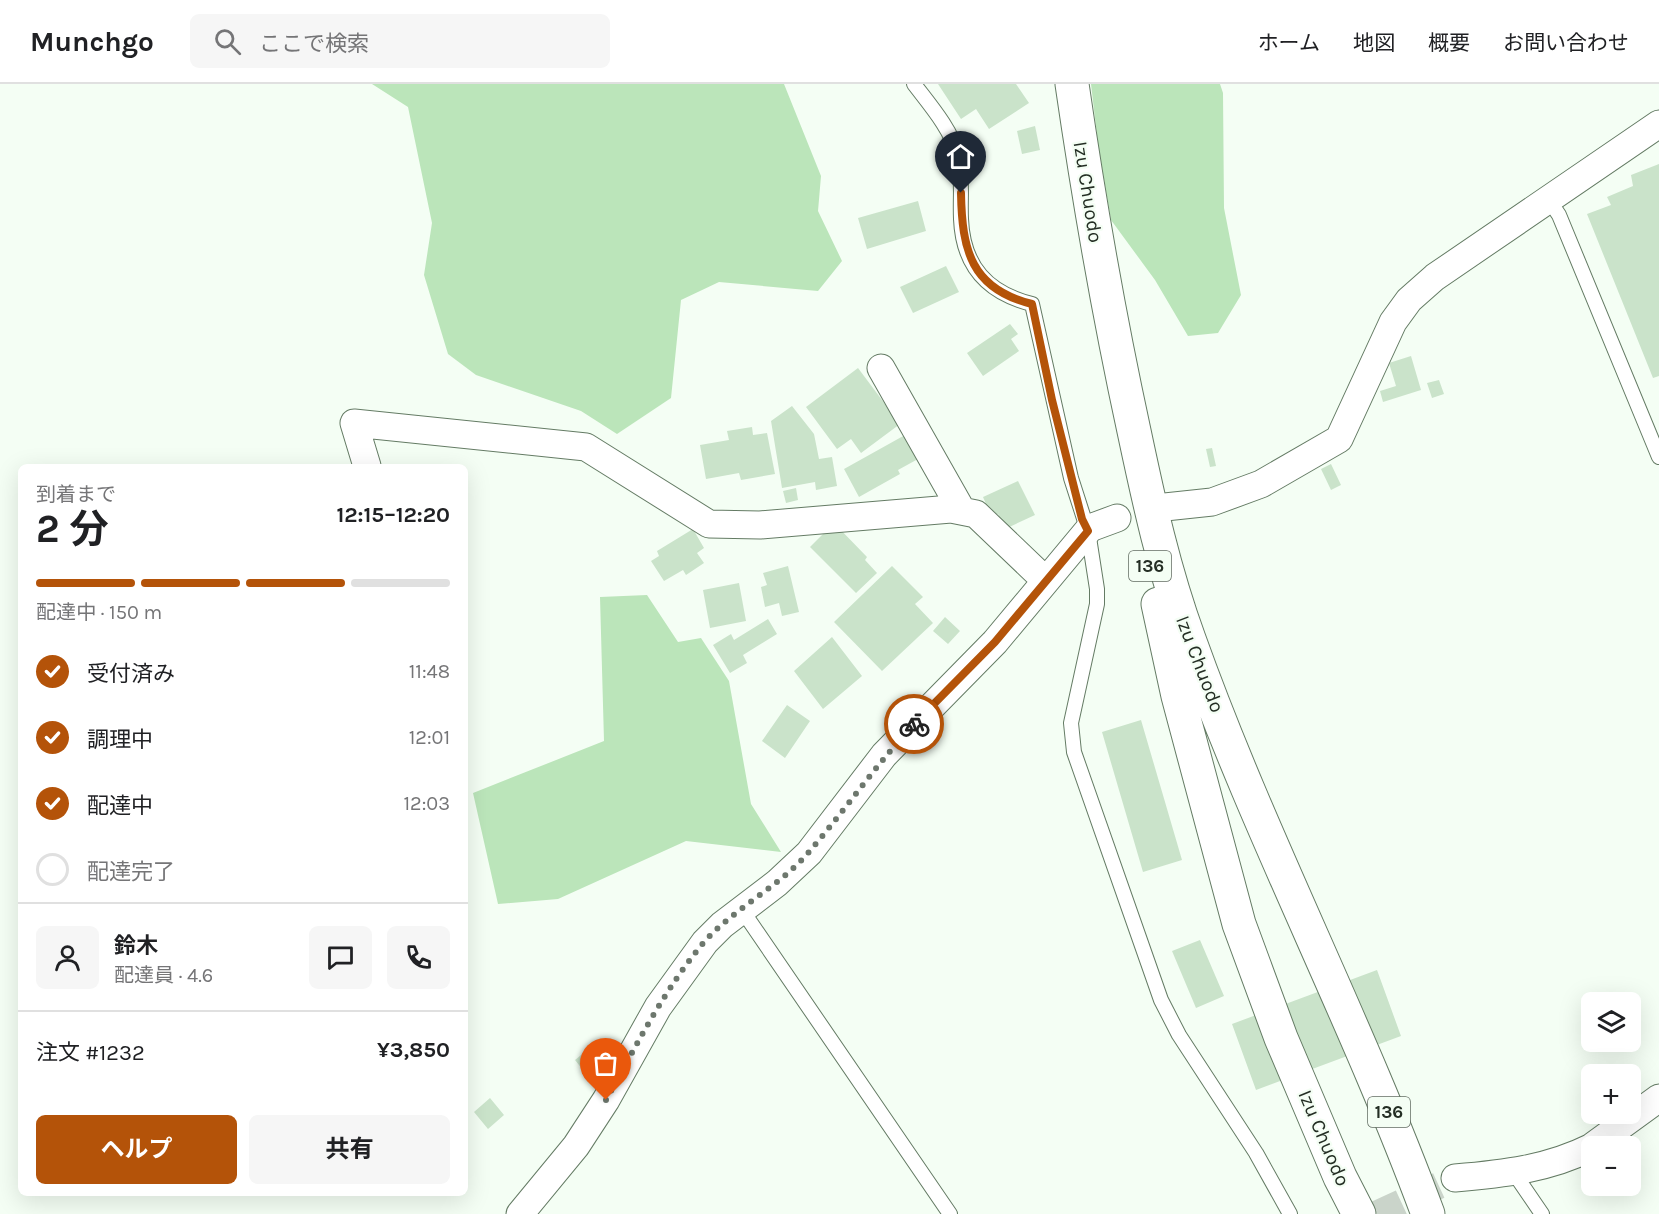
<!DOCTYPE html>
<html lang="ja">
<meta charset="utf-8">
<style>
:root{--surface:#fff;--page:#f6f6f6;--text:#202124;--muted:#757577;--line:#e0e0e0;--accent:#b45309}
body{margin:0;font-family:Karla,"Noto Sans JP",sans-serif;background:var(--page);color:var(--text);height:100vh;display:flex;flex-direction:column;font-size:22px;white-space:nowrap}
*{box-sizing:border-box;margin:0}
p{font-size:20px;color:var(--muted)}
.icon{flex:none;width:33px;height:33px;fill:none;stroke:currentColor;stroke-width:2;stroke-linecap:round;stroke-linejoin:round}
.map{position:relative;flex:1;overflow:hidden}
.sheet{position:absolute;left:18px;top:380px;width:450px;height:732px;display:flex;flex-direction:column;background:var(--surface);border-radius:9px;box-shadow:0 6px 24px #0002}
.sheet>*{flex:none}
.controls{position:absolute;left:1581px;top:908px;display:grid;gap:12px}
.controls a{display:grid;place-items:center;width:60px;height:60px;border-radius:9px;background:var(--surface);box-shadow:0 6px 24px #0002;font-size:30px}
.pin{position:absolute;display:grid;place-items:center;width:51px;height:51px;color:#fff;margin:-62px -26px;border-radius:50% 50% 50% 0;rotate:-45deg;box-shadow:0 0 6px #0007}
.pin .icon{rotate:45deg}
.courier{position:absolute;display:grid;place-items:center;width:60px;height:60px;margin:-30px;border:4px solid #b45309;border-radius:50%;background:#fff;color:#222;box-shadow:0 2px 8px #0007}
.head em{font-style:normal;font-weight:700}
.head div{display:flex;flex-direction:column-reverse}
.head{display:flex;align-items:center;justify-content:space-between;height:102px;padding:0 18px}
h1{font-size:39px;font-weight:700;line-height:45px}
.bar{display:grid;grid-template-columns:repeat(4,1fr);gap:9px 6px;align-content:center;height:72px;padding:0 18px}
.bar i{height:8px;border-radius:4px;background:var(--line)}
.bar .selected{background:var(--accent)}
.bar p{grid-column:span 4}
.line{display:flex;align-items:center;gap:15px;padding:0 18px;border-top:2px solid var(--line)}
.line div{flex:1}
.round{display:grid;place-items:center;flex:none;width:63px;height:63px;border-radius:9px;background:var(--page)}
ol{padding:0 18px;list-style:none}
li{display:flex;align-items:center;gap:18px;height:66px}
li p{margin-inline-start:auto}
li .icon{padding:6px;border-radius:50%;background:var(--accent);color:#fff;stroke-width:4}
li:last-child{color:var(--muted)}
li i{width:33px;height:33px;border:3px solid var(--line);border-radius:50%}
.button{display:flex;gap:12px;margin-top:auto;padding:12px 18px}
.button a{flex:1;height:69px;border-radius:9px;background:var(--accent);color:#fff;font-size:24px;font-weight:700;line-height:69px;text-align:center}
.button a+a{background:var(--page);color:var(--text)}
header{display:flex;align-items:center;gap:36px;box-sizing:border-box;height:84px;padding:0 30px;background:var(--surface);border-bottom:2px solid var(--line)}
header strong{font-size:28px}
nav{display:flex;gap:33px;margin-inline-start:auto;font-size:21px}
.search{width:420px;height:54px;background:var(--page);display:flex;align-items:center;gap:15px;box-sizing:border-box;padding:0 21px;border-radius:9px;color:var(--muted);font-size:22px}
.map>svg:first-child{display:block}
.green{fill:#bbe5ba}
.building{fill:#cae3ca}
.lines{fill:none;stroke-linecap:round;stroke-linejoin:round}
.street-tunnel{stroke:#cad4ca;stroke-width:27;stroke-dasharray:27 14;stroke-linecap:butt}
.lane-casing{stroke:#647b64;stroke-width:16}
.street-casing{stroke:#647b64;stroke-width:29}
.highway-casing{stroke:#647b64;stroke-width:35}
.lane{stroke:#fff;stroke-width:14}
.street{stroke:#fff;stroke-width:27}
.highway{stroke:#fff;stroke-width:33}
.done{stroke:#6d776d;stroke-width:6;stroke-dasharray:0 10.8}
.route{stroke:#b45309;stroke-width:8}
.labels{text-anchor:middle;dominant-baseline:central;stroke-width:4.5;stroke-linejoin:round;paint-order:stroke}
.shield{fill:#f4fef4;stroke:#626c62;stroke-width:1.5}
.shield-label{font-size:18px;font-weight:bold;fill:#242e24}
.street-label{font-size:20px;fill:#242e24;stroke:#f4fef4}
</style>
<header>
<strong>Munchgo</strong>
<div class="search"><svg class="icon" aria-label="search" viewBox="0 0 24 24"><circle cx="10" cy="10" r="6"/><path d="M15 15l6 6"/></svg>ここで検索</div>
<nav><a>ホーム</a><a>地図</a><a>概要</a><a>お問い合わせ</a></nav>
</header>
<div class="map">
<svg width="1659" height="1130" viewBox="0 0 1659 1130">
<rect width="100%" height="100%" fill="#f4fef4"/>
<path class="green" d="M372,0h412l37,92 -3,35 24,50 -24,30 -99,-9 -38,18 -10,98 -54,36 -36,-23 -105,-36 -28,-21 -24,-79 8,-52 -24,-116z
M1091,0h129l3,9 1,115 17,87 -23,38 -30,3 -33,-56 -44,-60 -13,-76z
M647,511l31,47 23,-4 28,43 22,123 30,48 -95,-11 -128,58 -60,5 -25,-111 131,-52 -4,-144z"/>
<path class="building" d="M938,0h78l13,19 -40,26 -13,-20 -15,10z
M1035,42l5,24 -18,4 -5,-23z
M1659,80v212l-6,2 -66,-164 24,-9 -4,-8 26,-11 -2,-11z
M918,117l8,30 -59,18 -9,-31z
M946,182l13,26 -46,21 -13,-26z
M1010,240l8,10 -7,5 8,12 -36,25 -16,-23z
M1411,272l10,34 -38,12 -3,-11 16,-5 -7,-23z
M858,284l42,56 -39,29 -10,-14 -14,10 -31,-42z
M1439,296l5,14 -12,4 -5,-15z
M792,322l22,28 5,25 13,-2 5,29 -21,4 -1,-8 -33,6 -11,-67z
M752,343l1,8 14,-2 8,41 -34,6 -2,-7 -33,6 -6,-34 29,-5 -2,-9z
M905,351l13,24 -20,11 2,4 -41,23 -15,-28z
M1212,364l4,18 -6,1 -4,-18z
M1331,380l10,21 -10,5 -10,-21z
M1018,397l17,34 -30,14 -7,-15 -6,4 -9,-21z
M796,404l2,12 -12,3 -3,-12z
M834,439l33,34 -2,3 12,13 -21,20 -46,-46z
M693,445l11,19 -7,5 7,10 -18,12 -3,-5 -19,11 -13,-20 8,-5 -2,-5z
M788,482l11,46 -17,4 -3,-13 -14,4 -4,-20 6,-2 -4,-12z
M892,482l31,31 -8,7 18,19 -51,48 -48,-49z
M739,499l7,38 -36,7 -7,-38z
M945,533l15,14 -12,13 -15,-13z
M768,535l9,15 -34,21 4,8 -17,10 -17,-28 18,-11 3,6z
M832,553l30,39 -39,33 -29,-38z
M787,621l23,16 -25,37 -23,-17z
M1141,636l41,140 -39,12 -41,-140z
M1200,856l24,56 -28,12 -24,-57z
M1377,886l24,66 -145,54 -24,-66z
M587,966l8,9 -12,11 -8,-10z
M490,1014l14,17 -16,14 -14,-17z"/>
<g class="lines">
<path class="street-tunnel" d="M1377,1130l78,-36"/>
<g class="lane-casing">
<path id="lane" d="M914,0c16,21 37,45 44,71 5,21 2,43 3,64 2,48 27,74 71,85l39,174 17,53 9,58v15l-26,119 3,29 87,248 18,35 77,118 34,61
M1549,116l10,15 100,242
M742,826l208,304
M1514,1089l28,41"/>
</g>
<g class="street-casing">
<path id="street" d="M881,284l81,143
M367,382l-13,-43 232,24 123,77 51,1 191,-16 25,5 69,66
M1165,423l47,-5 49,-18 78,-45 54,-117 16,-22 26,-23 224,-153
M1593,1062l66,-48
M1455,1094c48,-4 93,-9 137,-31
M520,1130l56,-68 30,-46 52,-93 47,-65 17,-17 55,-42 32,-30 75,-98 111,-113 95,-114 27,-10"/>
</g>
<g class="highway-casing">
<path id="highway" d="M1072,0c17,117 37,232 62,347 15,71 30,140 55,208 70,196 167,380 239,575
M1158,520l20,92 61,228 42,114 59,139 19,37"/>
</g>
<use href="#lane" class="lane"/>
<use href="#street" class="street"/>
<use href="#highway" class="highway"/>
</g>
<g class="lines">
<path class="done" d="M606,1016c30,-54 59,-112 99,-159 31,-34 74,-54 104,-89 36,-42 67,-87 105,-128"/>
<path class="route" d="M914,640l81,-82 93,-111 -6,-12 -30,-119 -20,-96c-61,-15 -70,-54 -71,-111"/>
</g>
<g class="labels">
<g class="shield">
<rect x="1129" y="467" width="42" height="30" rx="4.5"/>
<rect x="1368" y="1013" width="42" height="30" rx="4.5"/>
</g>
<g class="shield-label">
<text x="1150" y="482">136</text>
<text x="1389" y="1028">136</text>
</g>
<g class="street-label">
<text transform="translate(1088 108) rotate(81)">Izu Chuodo</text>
<text transform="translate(1200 580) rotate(69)">Izu Chuodo</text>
<text transform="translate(1324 1054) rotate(67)">Izu Chuodo</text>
</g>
</g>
</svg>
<div class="controls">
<a><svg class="icon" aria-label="layers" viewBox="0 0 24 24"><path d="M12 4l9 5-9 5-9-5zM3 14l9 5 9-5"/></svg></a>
<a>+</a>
<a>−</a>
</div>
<div class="pin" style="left:606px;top:1016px;background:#ea580c"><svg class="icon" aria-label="bag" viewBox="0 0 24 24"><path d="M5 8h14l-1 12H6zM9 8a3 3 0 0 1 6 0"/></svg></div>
<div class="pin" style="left:961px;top:109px;background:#1f2937"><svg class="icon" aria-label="home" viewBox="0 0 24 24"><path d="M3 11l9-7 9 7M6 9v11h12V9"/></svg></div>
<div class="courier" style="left:914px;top:640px"><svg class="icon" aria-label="bike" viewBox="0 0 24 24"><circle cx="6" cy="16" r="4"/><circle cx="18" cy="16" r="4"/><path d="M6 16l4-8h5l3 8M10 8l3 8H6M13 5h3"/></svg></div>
<section class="sheet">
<div class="head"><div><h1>2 分</h1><p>到着まで</p></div><em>12:15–12:20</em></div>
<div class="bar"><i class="selected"></i><i class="selected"></i><i class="selected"></i><i></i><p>配達中 · 150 m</p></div>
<ol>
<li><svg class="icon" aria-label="check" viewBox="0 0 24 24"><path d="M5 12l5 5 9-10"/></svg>受付済み<p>11:48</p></li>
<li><svg class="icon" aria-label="check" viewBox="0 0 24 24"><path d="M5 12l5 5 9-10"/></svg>調理中<p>12:01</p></li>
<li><svg class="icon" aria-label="check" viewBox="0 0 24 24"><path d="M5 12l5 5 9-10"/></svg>配達中<p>12:03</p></li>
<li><i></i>配達完了</li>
</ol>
<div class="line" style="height:108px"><a class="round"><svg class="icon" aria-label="person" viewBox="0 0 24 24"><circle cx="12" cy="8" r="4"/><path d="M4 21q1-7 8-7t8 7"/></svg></a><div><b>鈴木</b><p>配達員 · 4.6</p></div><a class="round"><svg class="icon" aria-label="chat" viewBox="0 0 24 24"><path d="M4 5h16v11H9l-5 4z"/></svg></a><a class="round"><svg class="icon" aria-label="phone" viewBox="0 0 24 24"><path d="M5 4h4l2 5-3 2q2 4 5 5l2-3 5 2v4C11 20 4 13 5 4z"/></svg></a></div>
<div class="line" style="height:78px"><div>注文 #1232</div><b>¥3,850</b></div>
<div class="button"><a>ヘルプ</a><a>共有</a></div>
</section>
</div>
